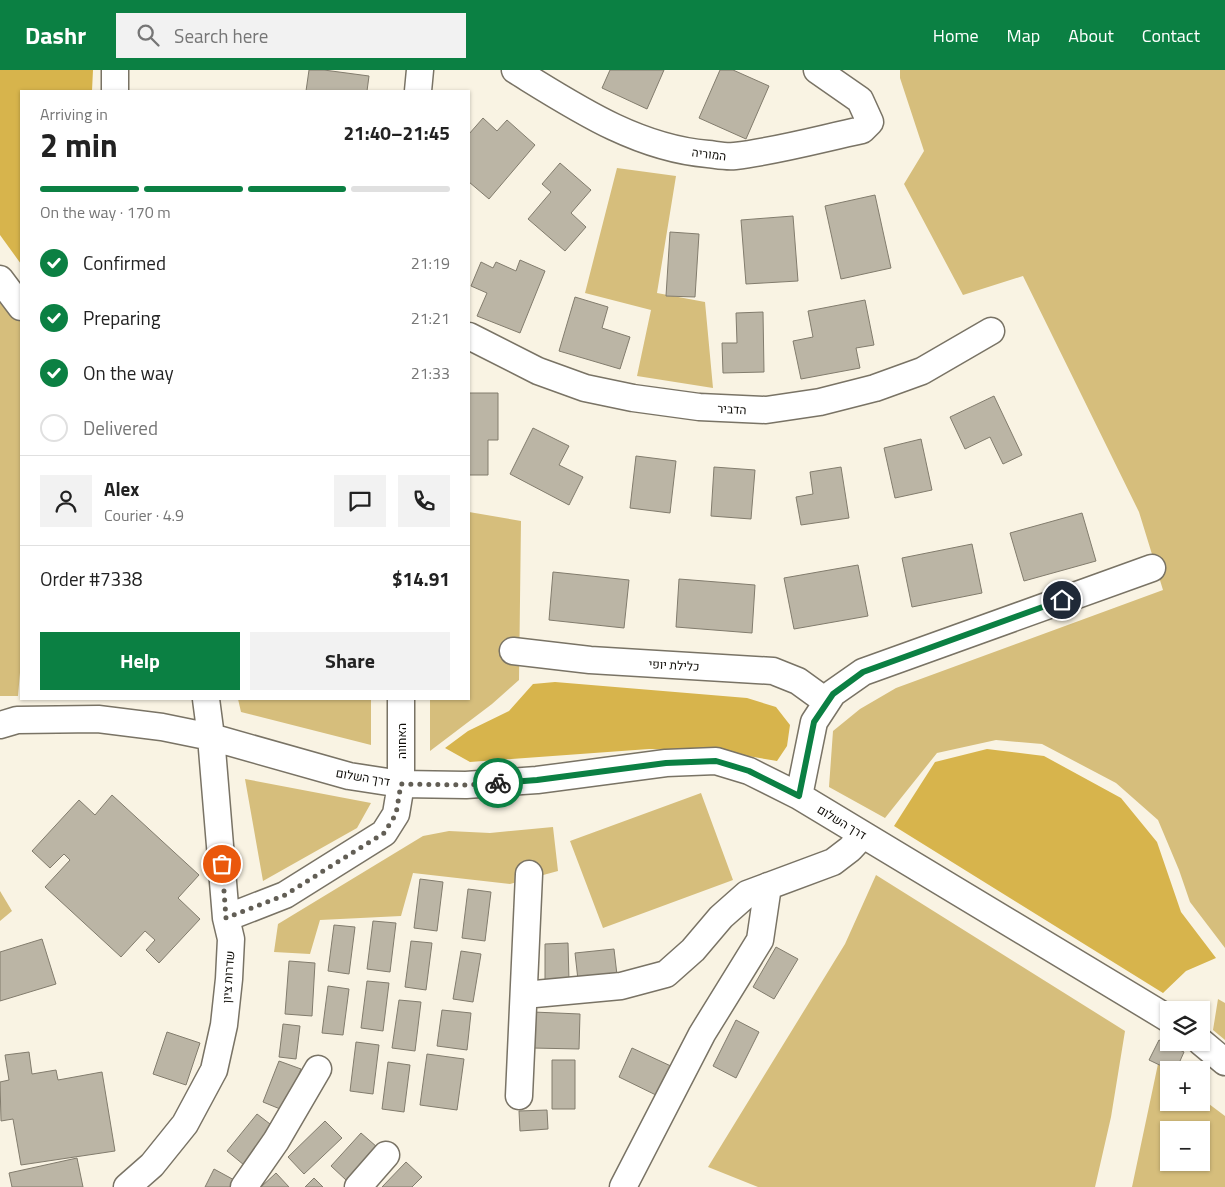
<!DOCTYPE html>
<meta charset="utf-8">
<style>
:root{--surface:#fff;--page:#f2f2f2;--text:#222;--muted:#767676;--line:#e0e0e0;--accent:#0b8043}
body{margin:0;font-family:"Titillium Web",Heebo,sans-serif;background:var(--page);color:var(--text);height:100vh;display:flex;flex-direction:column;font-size:19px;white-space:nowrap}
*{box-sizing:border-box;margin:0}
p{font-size:16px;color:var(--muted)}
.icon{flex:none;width:28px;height:28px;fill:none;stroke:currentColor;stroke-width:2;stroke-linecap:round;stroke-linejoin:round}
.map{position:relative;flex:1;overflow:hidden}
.details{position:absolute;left:20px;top:20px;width:450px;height:610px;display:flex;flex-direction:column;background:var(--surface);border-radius:0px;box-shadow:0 1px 4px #0004}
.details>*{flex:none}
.buttons{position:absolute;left:1160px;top:931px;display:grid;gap:10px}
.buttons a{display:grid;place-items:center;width:50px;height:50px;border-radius:0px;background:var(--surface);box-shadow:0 1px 4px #0004;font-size:25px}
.pin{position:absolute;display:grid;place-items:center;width:42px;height:42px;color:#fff;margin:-21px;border:2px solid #fff;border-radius:50%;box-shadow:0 1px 5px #0007}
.courier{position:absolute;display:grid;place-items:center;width:50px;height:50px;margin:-25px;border:4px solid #0b8043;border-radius:50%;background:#fff;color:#222;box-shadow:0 1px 6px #0007}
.overview em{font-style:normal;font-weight:700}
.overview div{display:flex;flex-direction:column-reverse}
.overview{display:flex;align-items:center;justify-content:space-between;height:85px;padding:0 20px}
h1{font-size:32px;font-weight:700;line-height:38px}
.bar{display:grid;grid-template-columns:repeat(4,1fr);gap:8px 5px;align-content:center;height:60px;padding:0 20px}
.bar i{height:6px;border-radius:4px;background:var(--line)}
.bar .active{background:var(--accent)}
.bar p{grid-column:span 4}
.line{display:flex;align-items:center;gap:12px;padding:0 20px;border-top:1px solid var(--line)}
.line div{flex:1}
.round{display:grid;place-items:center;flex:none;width:52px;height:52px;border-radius:0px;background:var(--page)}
ol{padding:0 20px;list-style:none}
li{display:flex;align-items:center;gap:15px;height:55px}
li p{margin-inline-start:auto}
li .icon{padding:5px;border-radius:50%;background:var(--accent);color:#fff;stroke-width:4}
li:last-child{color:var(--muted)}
li i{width:28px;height:28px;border:2px solid var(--line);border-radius:50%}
.button{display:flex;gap:10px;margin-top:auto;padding:10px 20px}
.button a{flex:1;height:58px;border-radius:0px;background:var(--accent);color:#fff;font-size:20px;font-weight:700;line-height:58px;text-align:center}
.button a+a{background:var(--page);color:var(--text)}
header{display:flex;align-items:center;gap:30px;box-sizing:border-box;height:70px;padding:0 25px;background:var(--accent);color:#fff}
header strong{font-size:24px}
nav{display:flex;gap:28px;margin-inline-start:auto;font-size:18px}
.search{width:350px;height:45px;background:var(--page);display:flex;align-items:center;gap:12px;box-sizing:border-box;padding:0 18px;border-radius:0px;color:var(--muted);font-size:19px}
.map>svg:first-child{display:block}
.green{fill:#d6be7c;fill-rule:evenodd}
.forest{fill:#d7b44c}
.building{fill:#bbb5a5;stroke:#827c6d}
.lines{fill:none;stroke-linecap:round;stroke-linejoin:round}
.minor-casing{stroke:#797365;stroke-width:29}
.minor{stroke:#fff;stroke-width:26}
.done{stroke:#625e55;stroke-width:5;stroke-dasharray:0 9}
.route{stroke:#0b8043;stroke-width:6}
.labels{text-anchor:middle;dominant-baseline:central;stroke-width:4;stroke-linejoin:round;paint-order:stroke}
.street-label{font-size:12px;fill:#100e09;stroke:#fff}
</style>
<header>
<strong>Dashr</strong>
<div class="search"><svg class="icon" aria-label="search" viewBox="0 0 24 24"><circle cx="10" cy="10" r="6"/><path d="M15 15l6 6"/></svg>Search here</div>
<nav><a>Home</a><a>Map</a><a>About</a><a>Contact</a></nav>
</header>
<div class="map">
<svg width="1225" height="1117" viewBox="0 0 1225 1117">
<rect width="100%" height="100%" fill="#f9f3e3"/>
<path class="green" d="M900,0h325v878l-35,-46 -11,-32 -21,-50 -42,-37 -74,-39 -46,-4 -59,13 -52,65 -56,-31 4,-56 27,-22 36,-21 267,-98 -24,-78 -116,-236 -60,19 -59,-111 20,-33 -24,-73z
M617,98l59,8 -19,117 48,9 8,86 -76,-12 14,-66 -66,-17z
M0,231l21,20v340l-3,35h-18z
M469,442l52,9 -2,159 -27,24 -62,47v-52h39z
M238,629h133v46l-130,-33z
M245,709l126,24 -14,25 -94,53z
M701,723l32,87 -130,48 -33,-87z
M553,757l5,44 -48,13 -97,-11 -12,43 -81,4 -10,34 -36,-2 4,-28 145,-88 26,-5 41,2z
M876,805l249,156 -14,86 -16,70h-337l-50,-20 137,-223z
M0,821l12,20 -12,10z
M1218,929l7,4v37l-12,-10z
M1158,994l11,8v30h32v-4l24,18v71h-93zM1169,1060h32v32h-32z"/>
<path class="forest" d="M0,0h93l-1,21h-71v173l-21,-29z
M555,612l192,16 29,9 14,18 -3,21 -10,15 -58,-10 -70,-2 -179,13 -25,-14 23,-17 41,-20 24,-27z
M987,679l57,7 77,42 36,44 24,70 35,46 -30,13 -23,22 -269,-167 41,-64z"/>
<path class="building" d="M309,0h15l45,6 -2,15h-61z
M610,0h54l-17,39 -45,-21z
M720,0h13l36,16 -23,53 -47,-21z
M483,48l14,13 10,-11 28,25 -46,54 -20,-17v-48z
M560,93l31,27 -20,23 15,14 -21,24 -37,-32 23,-27 -9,-8z
M875,125l16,73 -50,11 -16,-73z
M793,146l5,65 -52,3 -5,-64z
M670,162l29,2 -4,63 -29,-1z
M520,190l25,11 -25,62 -43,-17 10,-23 -16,-7 10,-24 12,6 3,-6 20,9z
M575,227l33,10 -6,21 28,9 -10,32 -61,-18z
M865,230l9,45 -18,3 4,20 -59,11 -8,-38 20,-4 -5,-26z
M763,242l1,60 -41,1 -1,-30h15l-1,-30z
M469,323h29v47h-10v35h-19z
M994,326l28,59 -19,9 -13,-27 -25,12 -15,-32z
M533,358l36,18 -10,19 24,12 -14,28 -59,-31z
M921,369l11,51 -37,8 -11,-50z
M636,386l40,5 -6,52 -40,-5z
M714,397l41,3 -4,49 -40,-3z
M841,397l8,51 -48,7 -5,-28 17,-3 -3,-22z
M1082,443l14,48 -72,20 -14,-48z
M972,474l10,49 -70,14 -10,-49z
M858,495l10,51 -74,13 -10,-51z
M553,502l76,8 -5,48 -75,-8z
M679,509l76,6 -3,48 -76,-6z
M112,725l87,80 -21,23 22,21 -41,44 -13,-13 9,-10 -10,-9 -24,26 -76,-70 25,-27 -6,-6 -14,14 -18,-17 47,-51 16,15z
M420,809l23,3 -6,49 -23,-3z
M468,819l23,3 -6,49 -23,-3z
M373,851l23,2 -6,49 -23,-3z
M334,855l21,2 -6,47 -21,-3z
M42,869l14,45 -56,17v-49z
M411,871l21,2 -6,47 -21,-3z
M568,873l1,38h-24v-37z
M776,877l22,12 -24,40 -21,-12z
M614,879l3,26 -39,5 -3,-27z
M461,881l20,3 -8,48 -20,-3z
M289,891l26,2 -3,53 -27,-2z
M367,911l22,2 -6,48 -22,-3z
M328,916l21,3 -6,46 -21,-2z
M399,930l22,2 -6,49 -23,-3z
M442,940l29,3 -4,37 -30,-4z
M533,942l47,2 -1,35 -47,-1z
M736,950l23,12 -23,46 -23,-12z
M283,954l17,2 -4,33 -17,-2z
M167,962l33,11 -14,42 -33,-11z
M1159,970l25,12 -8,18h-6l-21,-10z
M356,972l23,3 -6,49 -23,-3z
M632,978l41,19 -13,30 -41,-20z
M29,982l3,22 24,-4 2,10 44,-8 13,79 -94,14 -8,-46 -12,2 -1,-39 9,-2 -4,-25z
M427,984l37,5 -7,51 -37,-5z
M552,990h23v49h-23z
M279,991l22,8 -16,42 -22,-9z
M388,992l22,3 -6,47 -22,-3z
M547,1040l1,19 -28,2 -1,-20z
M257,1044l17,13 -30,38 -17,-14z
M325,1051l17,17 -38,36 -16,-17z
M361,1063l16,14 -31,33 -15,-14z
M77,1088l6,29h-71l-3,-14z
M406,1092l16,15 -10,10h-30z
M214,1099l22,12 -3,6h-28z
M276,1103l13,14h-28z
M314,1108l9,9h-18z"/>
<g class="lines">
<g class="minor-casing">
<path id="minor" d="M515,0c60,37 121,78 193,84 9,1 18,3 27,2 42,-5 85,-17 127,-26l8,-8 -10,-22 -43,-30
M115,21v-21
M418,21l2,-21
M0,209l21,28
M469,266l69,35 47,17 48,10 66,9 67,3 54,-8 55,-14 47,-17 69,-40
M513,581l77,9 183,11 25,10 29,21
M0,655l17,-5 81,-1 64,8 49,10 138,39 52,8 65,1 71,-5 129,-17 50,-2 33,10 50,25 370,223
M799,726l15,-74 19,-29 30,-21 289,-104
M226,848l59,-23 99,-62 12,-19 5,-30v-85
M524,925l97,-9 45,-12 27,-24 28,-33 26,-23 86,-32 17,-13 13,-14
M1201,972l24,20
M519,1026l10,-222
M127,1117l25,-22 33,-41 29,-54 10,-45 5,-46 2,-40 -5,-21 -15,-181 -5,-38
M244,1117l32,-46 42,-72
M358,1117l28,-32
M623,1117l79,-153 58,-94 8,-54"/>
</g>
<use href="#minor" class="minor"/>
</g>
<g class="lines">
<path class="done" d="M222,794l4,54 59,-23 99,-62 12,-19 5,-30 65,1 32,-2"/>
<path class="route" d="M498,713l39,-3 129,-17 50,-2 33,10 50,25 15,-74 19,-28 30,-22 199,-72"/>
</g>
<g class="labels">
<g class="street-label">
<text transform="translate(709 84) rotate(7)">המוריה</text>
<text transform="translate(732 339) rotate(3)">הדביר</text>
<text transform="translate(674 595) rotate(3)">כלילת יופי</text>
<text transform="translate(401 671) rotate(-90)">האחווה</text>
<text transform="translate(363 707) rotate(10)">דרך השלום</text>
<text transform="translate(842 752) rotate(31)">דרך השלום</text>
<text transform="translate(228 907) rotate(-86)">שדרות ציון</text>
</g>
</g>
</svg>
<div class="buttons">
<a><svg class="icon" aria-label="layers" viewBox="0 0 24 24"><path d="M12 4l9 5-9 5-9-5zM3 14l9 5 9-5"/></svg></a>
<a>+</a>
<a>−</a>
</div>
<div class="pin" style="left:222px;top:794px;background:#ea580c"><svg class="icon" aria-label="bag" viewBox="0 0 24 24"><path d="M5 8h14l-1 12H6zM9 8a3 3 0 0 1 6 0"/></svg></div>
<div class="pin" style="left:1062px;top:530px;background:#1f2937"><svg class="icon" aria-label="home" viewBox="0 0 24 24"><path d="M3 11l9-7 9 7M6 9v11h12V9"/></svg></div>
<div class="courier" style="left:498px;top:713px"><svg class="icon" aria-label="bike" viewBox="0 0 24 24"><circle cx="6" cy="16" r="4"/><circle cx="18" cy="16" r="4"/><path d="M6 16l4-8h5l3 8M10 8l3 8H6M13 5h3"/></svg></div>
<section class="details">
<div class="overview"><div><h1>2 min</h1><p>Arriving in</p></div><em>21:40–21:45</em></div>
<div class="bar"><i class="active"></i><i class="active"></i><i class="active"></i><i></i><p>On the way · 170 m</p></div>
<ol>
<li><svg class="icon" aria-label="check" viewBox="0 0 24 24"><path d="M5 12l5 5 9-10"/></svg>Confirmed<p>21:19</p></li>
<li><svg class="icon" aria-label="check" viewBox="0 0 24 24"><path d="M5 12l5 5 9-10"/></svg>Preparing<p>21:21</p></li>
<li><svg class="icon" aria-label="check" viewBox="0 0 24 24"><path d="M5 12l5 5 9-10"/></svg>On the way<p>21:33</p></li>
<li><i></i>Delivered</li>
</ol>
<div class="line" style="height:90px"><a class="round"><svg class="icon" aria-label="person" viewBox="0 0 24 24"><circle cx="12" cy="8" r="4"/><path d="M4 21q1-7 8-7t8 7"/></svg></a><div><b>Alex</b><p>Courier · 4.9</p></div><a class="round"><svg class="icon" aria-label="chat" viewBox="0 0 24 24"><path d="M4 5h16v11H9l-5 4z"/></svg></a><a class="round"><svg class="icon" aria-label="phone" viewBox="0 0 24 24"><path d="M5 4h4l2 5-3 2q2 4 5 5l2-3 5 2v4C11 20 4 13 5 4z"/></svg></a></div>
<div class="line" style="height:65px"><div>Order #7338</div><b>$14.91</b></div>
<div class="button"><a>Help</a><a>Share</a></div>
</section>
</div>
